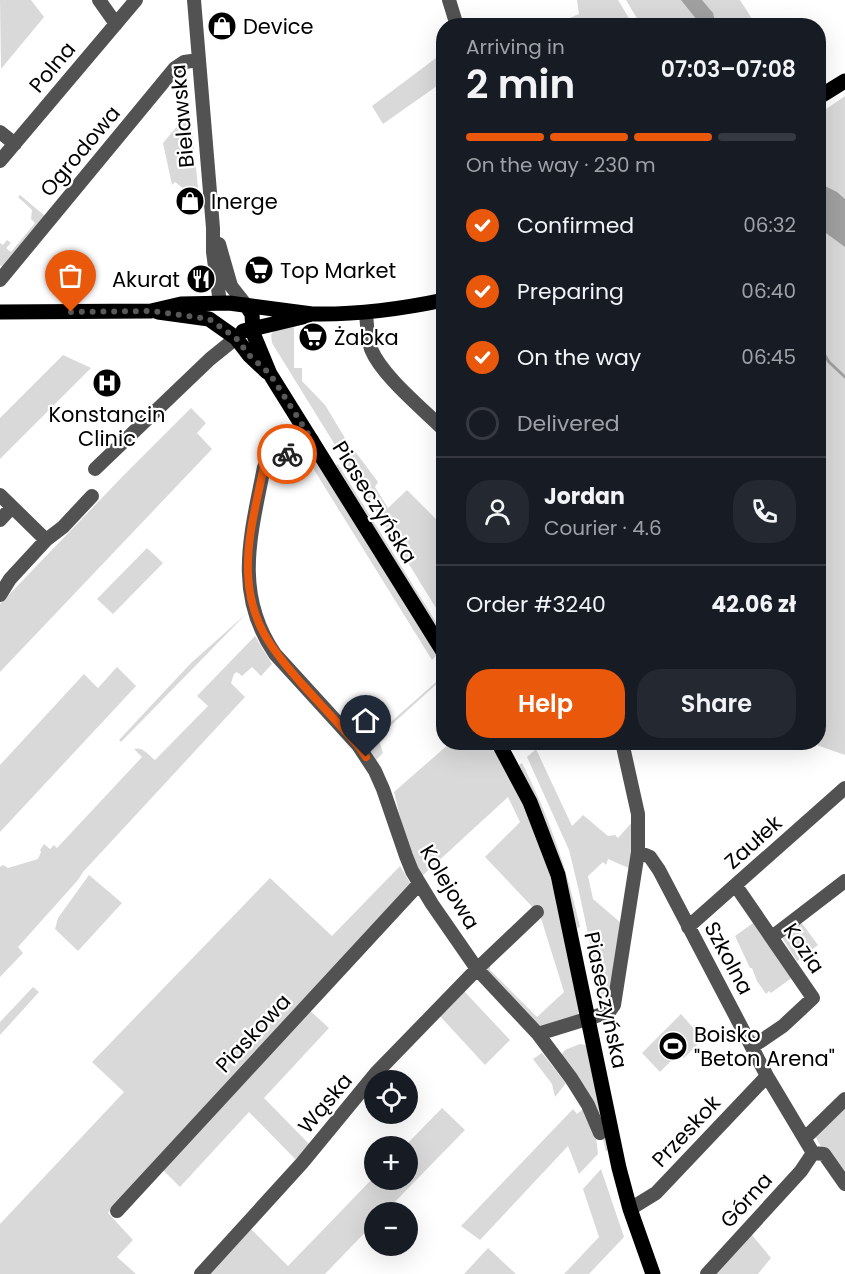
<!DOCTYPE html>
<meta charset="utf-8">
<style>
:root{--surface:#171b24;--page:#242831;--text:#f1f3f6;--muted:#9ea1a6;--line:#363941;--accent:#ea580c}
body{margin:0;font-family:Poppins,sans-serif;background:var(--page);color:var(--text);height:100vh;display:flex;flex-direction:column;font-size:22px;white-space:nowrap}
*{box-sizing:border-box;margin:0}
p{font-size:20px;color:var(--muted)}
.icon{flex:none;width:33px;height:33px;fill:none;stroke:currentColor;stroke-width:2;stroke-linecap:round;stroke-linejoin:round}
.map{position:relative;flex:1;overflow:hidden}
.sheet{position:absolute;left:436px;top:18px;width:390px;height:732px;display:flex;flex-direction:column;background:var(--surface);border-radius:24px;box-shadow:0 6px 24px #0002}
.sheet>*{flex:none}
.tools{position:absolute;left:364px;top:1070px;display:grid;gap:12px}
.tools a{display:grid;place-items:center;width:54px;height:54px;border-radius:50%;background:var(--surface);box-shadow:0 6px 24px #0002;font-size:30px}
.pin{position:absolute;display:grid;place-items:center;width:51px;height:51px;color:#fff;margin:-62px -26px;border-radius:50% 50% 50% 0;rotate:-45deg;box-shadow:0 0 6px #0007}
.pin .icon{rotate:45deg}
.courier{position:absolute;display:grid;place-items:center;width:60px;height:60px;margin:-30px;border:4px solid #ea580c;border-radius:50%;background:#fff;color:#222;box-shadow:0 2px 8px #0007}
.headline em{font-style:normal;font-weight:600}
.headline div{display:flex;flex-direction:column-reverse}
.headline{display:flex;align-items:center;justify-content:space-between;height:102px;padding:0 30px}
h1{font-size:39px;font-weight:600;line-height:45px}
.bar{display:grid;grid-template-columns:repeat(4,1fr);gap:9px 6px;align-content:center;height:72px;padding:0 30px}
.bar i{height:8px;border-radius:4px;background:var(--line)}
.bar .active{background:var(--accent)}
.bar p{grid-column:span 4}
.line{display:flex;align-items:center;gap:15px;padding:0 30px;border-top:2px solid var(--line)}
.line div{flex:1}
.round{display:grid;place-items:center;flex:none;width:63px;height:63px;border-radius:24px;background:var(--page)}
ol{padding:0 30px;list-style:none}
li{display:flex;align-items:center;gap:18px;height:66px}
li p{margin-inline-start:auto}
li .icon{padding:6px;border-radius:50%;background:var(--accent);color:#fff;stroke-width:4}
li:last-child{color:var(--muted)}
li i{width:33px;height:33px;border:3px solid var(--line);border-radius:50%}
.button{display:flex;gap:12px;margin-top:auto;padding:12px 30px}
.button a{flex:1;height:69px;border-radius:24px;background:var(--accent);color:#fff;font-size:24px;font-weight:600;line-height:69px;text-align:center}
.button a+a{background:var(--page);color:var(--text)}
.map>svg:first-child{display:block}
.green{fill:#d9d9d9}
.water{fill:#a0a0a0}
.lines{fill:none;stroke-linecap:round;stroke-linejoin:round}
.stream{stroke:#a0a0a0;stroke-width:3}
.minor{stroke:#525252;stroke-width:14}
.major{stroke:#000;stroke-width:15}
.done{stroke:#595959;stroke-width:6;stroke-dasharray:0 10.8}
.route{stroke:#ea580c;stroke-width:8}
.labels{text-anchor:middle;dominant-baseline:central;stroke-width:4.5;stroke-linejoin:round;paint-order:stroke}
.poi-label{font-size:21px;fill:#000;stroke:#fff;text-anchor:start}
.street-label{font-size:21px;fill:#000;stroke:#fff}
</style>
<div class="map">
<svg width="845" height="1274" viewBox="0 0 845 1274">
<rect width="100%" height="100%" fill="#fff"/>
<path class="green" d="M0,0h31l13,17 -43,52z
M577,0h41l15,25h-80l26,-11z
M626,0h114l16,25h-115z
M444,52v29l-61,43 -11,-18z
M845,96v659l-34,-12 8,-1v-628z
M190,111l4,38 -7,1 1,8h7l3,30 -14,1 -9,-7 -3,3 -9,-42z
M20,195l25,21 -40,53 -5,-4v-22l3,2 4,-5 4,3 -5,5 5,4 24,-29 -4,-4 1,-9 -14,-13z
M294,327v41h8v13l23,24 20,33 -10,7 -63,-102 -1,-8 3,-5z
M63,355l28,13 -91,91v-41z
M191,408l15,15 -9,10 15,16 -212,223v-68l124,-129z
M354,450l24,32 -3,5 13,21 19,-18 37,37v94l-100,-162z
M303,452l9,3 125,200 -5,5z
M338,464l106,171v6l-108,-176z
M147,548l16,15 -50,51 -16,-15z
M247,613l-126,129 -2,-2 71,-76z
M255,636l17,28 -11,12 -9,-9 -10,9 -5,-4 -3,2 -3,9 14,14 -162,175 -5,8 -60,67 5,6 -23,24v-110l3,-2 5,3 30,-9 3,-7 -1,-2 4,-6 6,5 4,-4 3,3 85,-91 -8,-8c9,-3 15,7 21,11l53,-54 -11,-10z
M117,667l19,19 -136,146v-67l84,-91 14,14z
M444,675v10l-4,-4 -62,56 5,16 -7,7 -8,-14 8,-8 -1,-2z
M450,743h41l34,64 25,67 30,135 -2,6 -35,12 -4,-1 -53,-57 4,-4v5l47,47 27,-25 -24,-77 -55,-58 35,-35 -12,-25 -87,80 -14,-31 -13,-54z
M536,749l36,77 11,-11 25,21 7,-1 3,3 15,-17 -2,48 -23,-10 -2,6 -3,-3 -15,14 5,23 28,24 -13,82 -4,4 -26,-122 -9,-37 -42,-93z
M522,763c27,53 45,106 58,164l-3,1 -24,-87 -18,-44 -16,-32z
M400,866l12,20 -304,327 25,27 -16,17 19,17h-136v-50l124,-132 -32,-30 178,-184 62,58z
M89,875l33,28 -44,48 -23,-22 3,-11z
M756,921l37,56 -22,16 -2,-2 -3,3 -9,-13 -5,-13h-2l-15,-32z
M801,922l17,23 -21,16 -16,-25z
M33,987l6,5 -39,43v-13z
M464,991l46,49 -25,25 -47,-51z
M308,1009l21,19 -65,70 47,48 -13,16 -49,-50 -69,75 -18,-18z
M681,1014l22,25 -19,19 -5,-5 -19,19 -18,-19z
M580,1044l6,1 12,57 12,45 -4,5 -7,-30 -39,-66 5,-6z
M542,1053l24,30 -11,14 -3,-13 -19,-25z
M845,1103v73l-22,-26 -9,-16z
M442,1108l23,22 -80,82h-10v10l-50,52h-118l42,-47 39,39 87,-90v3h33v-33h-3z
M584,1108l12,29 2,17 -19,20 -11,-28 -88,94 -19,-14 112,-117 4,5z
M601,1169l23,68 -35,37h-25l35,-37 -16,-48z
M746,1234l6,1 19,23 -13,16h-48z
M488,1248l28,26h-52z"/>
<path class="water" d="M681,0h21l11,13 3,12h-15z
M819,183l18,9 8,7v48l-26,-19z"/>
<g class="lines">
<path class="stream" d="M819,346l10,16 16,15"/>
<path class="minor" d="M99,0l17,24
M194,0l19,228v24l7,51
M449,0l8,26
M0,132l15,12
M0,161l136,-161
M219,244l12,42 15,19
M0,280l175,-212 9,-6 15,-2
M366,312c1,12 1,25 5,37 11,27 52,60 73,81
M312,440l-48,27c-13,67 -31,126 11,187l83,91 17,26 8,18 23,67 6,15 20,33 45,65 61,65 33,44 17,27 12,28
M95,469l115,-110 26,-21
M0,495l46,45
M0,520l12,-13
M0,595l10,-16 36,-39 17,-13 29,-31
M638,852l12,5 9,13 108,206 46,77
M736,886l77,112 -30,28 -31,21
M688,927l157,-139
M772,937l73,-56
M538,1034l71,-22 5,-7 24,-153v-38l-16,-72
M805,1138l40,-39
M813,1153l11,1 21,30
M630,1209l26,-16 111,-117
M117,1211l302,-327
M201,1274l101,-111 74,-90 101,-104 60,-57
M707,1274l94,-103 12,-18"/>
<path class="major" d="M819,97l26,-16
M246,305l6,9 1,19 17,41 174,279
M0,312l151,-1 30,-7 48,-1 83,11c44,1 89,-5 132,-14
M158,312l51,7 27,19 13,17 18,17
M243,331l64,-15
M498,742l32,60 28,73 61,293 11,41 23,65"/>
</g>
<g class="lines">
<path class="done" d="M71,312l81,-1 57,8 27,19 13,17 21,19 42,66 -25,14"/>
<path class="route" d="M287,454l-23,12c-7,35 -17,70 -16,105 1,50 23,78 54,113 19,21 38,41 56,62l8,11"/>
</g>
<defs>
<g id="shop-disc" transform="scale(1.5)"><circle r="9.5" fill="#000" stroke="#fff"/><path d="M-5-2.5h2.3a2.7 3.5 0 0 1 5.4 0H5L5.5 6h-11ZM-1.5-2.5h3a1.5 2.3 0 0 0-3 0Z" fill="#fff"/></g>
<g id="supermarket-disc" transform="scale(1.5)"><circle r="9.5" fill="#000" stroke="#fff"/><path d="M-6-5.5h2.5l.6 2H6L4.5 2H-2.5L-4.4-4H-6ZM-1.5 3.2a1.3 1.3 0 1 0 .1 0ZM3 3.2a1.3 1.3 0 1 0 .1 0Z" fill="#fff"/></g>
<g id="restaurant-disc" transform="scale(1.5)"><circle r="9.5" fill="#000" stroke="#fff"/><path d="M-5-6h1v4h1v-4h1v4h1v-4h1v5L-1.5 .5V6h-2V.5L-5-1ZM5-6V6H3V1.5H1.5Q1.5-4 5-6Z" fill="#fff"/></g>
<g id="hospital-disc" transform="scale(1.5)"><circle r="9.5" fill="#000" stroke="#fff"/><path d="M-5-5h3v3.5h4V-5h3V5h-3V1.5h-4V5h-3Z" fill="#fff"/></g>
<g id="stadium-disc" transform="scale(1.5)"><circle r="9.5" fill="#000" stroke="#fff"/><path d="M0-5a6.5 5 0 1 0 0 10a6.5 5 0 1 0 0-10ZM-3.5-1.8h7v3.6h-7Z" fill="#fff"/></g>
</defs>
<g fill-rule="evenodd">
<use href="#shop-disc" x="222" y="26"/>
<use href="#shop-disc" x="190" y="201"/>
<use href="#supermarket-disc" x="259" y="270"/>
<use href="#restaurant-disc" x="201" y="279"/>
<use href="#supermarket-disc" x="313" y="337"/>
<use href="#hospital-disc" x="107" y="383"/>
<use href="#stadium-disc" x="673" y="1046"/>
</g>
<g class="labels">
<g class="poi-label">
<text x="243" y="26">Device</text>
<text x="211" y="201">Inerge</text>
<text x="280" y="270">Top Market</text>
<text x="180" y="279" text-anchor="end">Akurat</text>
<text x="334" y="337">Żabka</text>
<text x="107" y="414" text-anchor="middle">Konstancin<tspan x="107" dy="24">Clinic</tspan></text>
<text x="694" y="1034">Boisko<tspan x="694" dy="24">"Beton Arena"</tspan></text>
</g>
<g class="street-label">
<text transform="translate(52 67) rotate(-50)">Polna</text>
<text transform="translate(182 116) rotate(-95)">Bielawska</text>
<text transform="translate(80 151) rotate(-50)">Ogrodowa</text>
<text transform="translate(375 502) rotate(58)">Piaseczyńska</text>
<text transform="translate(753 842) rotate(-42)">Zaułek</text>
<text transform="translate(450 887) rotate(59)">Kolejowa</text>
<text transform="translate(804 948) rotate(56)">Kozia</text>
<text transform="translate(729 958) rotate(62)">Szkolna</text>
<text transform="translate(606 1000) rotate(78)">Piaseczyńska</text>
<text transform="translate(253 1033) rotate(-47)">Piaskowa</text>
<text transform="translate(325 1103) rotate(-50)">Wąska</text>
<text transform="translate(686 1131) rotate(-47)">Przeskok</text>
<text transform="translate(746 1200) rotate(-48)">Górna</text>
</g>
</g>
</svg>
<div class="tools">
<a><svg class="icon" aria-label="locate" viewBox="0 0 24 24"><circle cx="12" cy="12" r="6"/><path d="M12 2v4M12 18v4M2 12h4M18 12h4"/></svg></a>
<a>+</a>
<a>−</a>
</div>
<div class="pin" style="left:71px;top:312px;background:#ea580c"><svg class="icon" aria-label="bag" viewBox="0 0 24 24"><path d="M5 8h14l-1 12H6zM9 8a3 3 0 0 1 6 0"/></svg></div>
<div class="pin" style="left:366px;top:757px;background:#1f2937"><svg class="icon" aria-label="home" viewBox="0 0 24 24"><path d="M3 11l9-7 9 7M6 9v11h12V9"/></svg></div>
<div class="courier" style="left:287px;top:454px"><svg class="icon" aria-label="bike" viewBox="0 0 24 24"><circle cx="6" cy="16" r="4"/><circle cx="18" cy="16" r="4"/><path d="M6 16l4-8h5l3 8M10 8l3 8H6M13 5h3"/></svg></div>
<section class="sheet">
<div class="headline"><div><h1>2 min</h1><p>Arriving in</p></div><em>07:03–07:08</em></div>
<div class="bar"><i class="active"></i><i class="active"></i><i class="active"></i><i></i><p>On the way · 230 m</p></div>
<ol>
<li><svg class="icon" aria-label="check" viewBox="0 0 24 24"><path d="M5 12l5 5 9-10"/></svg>Confirmed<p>06:32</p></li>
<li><svg class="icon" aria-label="check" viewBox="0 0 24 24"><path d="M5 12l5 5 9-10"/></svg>Preparing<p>06:40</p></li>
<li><svg class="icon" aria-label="check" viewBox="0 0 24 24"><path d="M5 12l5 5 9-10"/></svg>On the way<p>06:45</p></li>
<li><i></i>Delivered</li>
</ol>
<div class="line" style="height:108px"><a class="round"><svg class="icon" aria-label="person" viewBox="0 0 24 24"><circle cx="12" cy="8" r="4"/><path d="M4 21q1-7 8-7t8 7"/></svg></a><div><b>Jordan</b><p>Courier · 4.6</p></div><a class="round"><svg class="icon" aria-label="phone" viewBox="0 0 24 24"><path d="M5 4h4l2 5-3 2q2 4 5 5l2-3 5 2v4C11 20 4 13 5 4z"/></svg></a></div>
<div class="line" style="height:78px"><div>Order #3240</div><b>42.06 zł</b></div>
<div class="button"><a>Help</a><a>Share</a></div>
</section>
</div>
